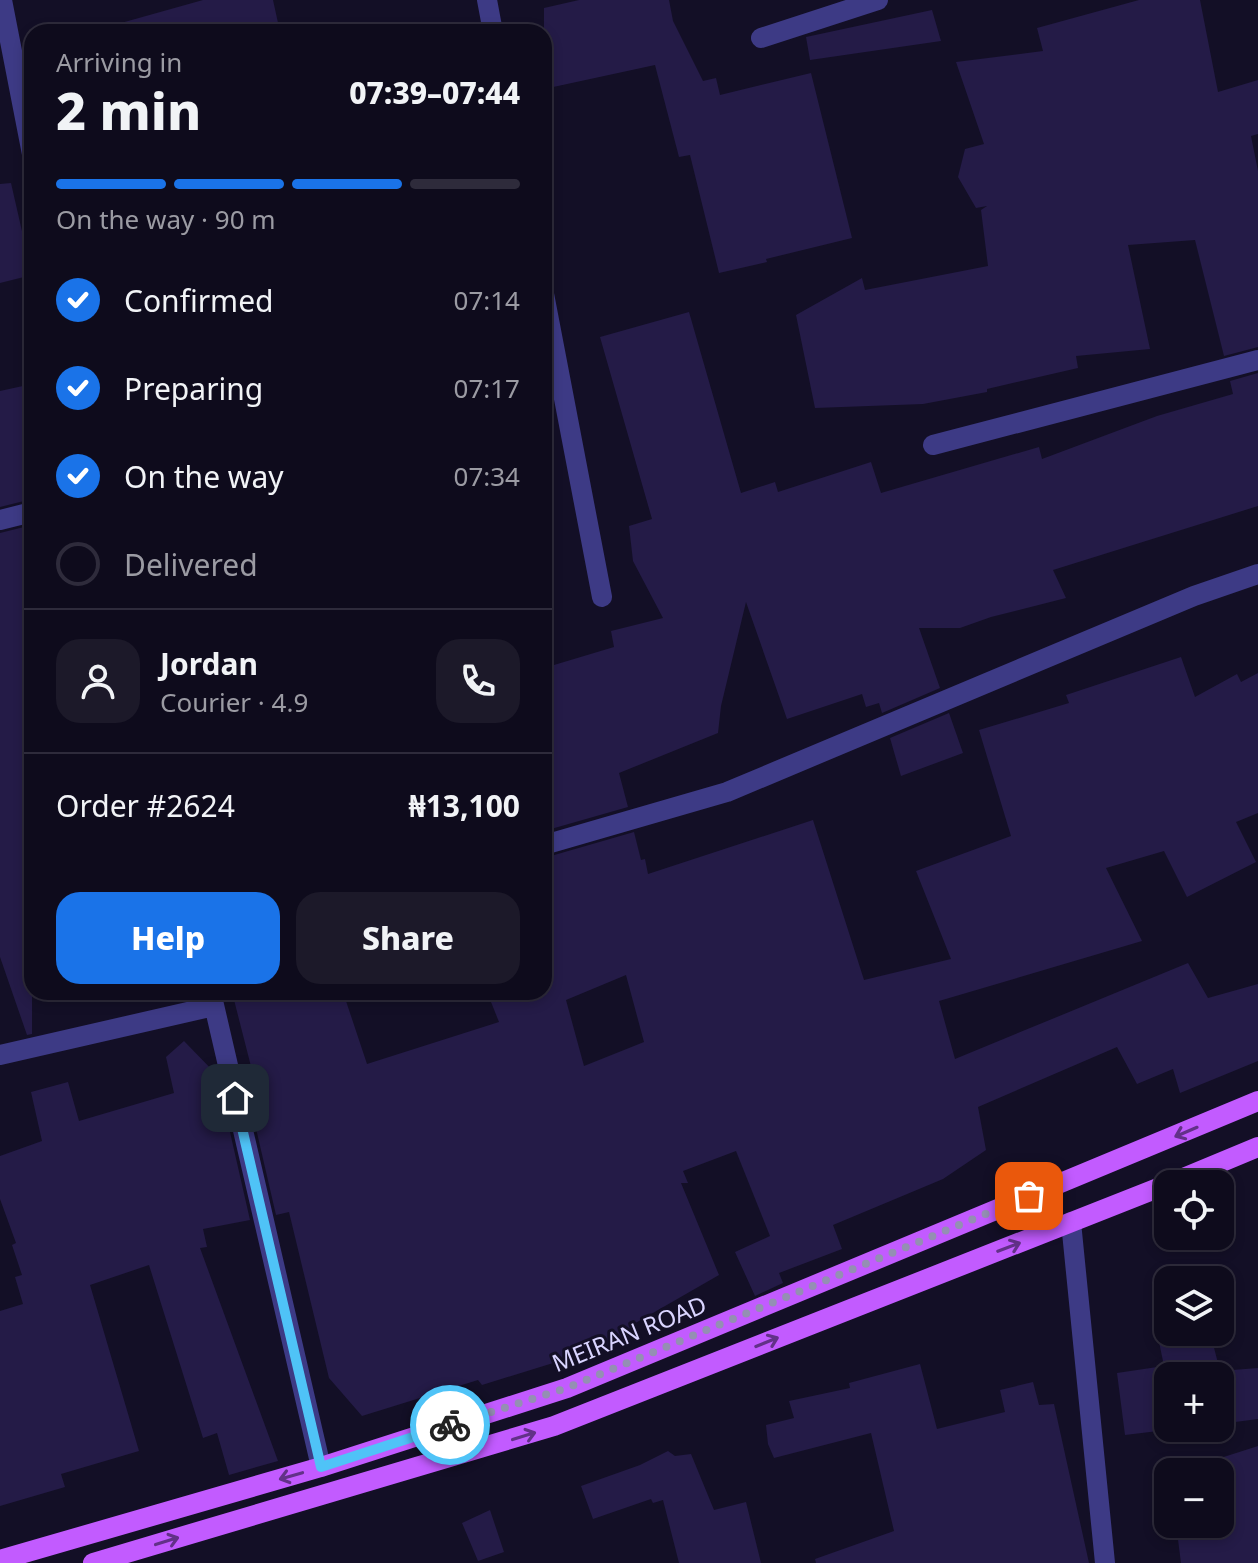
<!DOCTYPE html>
<meta charset="utf-8">
<style>
:root{--surface:#0e0b1c;--page:#1c1929;--text:#f1f3f6;--muted:#9b9ba3;--line:#2e2b3b;--accent:#1a73e8}
body{margin:0;font-family:"Noto Sans",sans-serif;background:var(--page);color:var(--text);height:100vh;display:flex;flex-direction:column;font-size:30px;white-space:nowrap}
*{box-sizing:border-box;margin:0}
p{font-size:26px;color:var(--muted)}
.icon{flex:none;width:44px;height:44px;fill:none;stroke:currentColor;stroke-width:2;stroke-linecap:round;stroke-linejoin:round}
.map{position:relative;flex:1;overflow:hidden}
.sheet{position:absolute;left:24px;top:24px;width:528px;height:976px;display:flex;flex-direction:column;background:var(--surface);border-radius:24px;box-shadow:0 4px 12px #0003,0 0 0 2px var(--line)}
.sheet>*{flex:none}
.tools{position:absolute;left:1154px;top:1170px;display:grid;gap:16px}
.tools a{display:grid;place-items:center;width:80px;height:80px;border-radius:16px;background:var(--surface);box-shadow:0 4px 12px #0003,0 0 0 2px var(--line);font-size:40px}
.pin{position:absolute;display:grid;place-items:center;width:68px;height:68px;color:#fff;margin:-34px;border-radius:16px;box-shadow:0 4px 12px #0006}
.courier{position:absolute;display:grid;place-items:center;width:80px;height:80px;margin:-40px;border:6px solid #4fc3f7;border-radius:50%;background:#fff;color:#222;box-shadow:0 2px 10px #0007}
.overview em{font-style:normal;font-weight:800}
.overview div{display:flex;flex-direction:column-reverse}
.overview{display:flex;align-items:center;justify-content:space-between;height:136px;padding:0 32px}
h1{font-size:52px;font-weight:800;line-height:60px}
.bar{display:grid;grid-template-columns:repeat(4,1fr);gap:12px 8px;align-content:center;height:96px;padding:0 32px}
.bar i{height:10px;border-radius:6px;background:var(--line)}
.bar .selected{background:var(--accent)}
.bar p{grid-column:span 4}
.line{display:flex;align-items:center;gap:20px;padding:0 32px;border-top:2px solid var(--line)}
.line div{flex:1}
.round{display:grid;place-items:center;flex:none;width:84px;height:84px;border-radius:24px;background:var(--page)}
ol{padding:0 32px;list-style:none}
li{display:flex;align-items:center;gap:24px;height:88px}
li p{margin-inline-start:auto}
li .icon{padding:8px;border-radius:50%;background:var(--accent);color:#fff;stroke-width:4}
li:last-child{color:var(--muted)}
li i{width:44px;height:44px;border:4px solid var(--line);border-radius:50%}
.cta{display:flex;gap:16px;margin-top:auto;padding:16px 32px}
.cta a{flex:1;height:92px;border-radius:24px;background:var(--accent);color:#fff;font-size:32px;font-weight:800;line-height:92px;text-align:center}
.cta a+a{background:var(--page);color:var(--text)}
.map>svg:first-child{display:block}
.building{fill:#241b47;fill-rule:evenodd}
.lines{fill:none;stroke-linecap:round;stroke-linejoin:round}
.minor{stroke:#3d3a85;stroke-width:20}
.major{stroke:#c25bff;stroke-width:20}
.oneway{stroke:#623188}
.done{stroke:#948fb3;stroke-width:8;stroke-dasharray:0 14.4}
.route{stroke:#4fc3f7;stroke-width:10}
.labels{text-anchor:middle;dominant-baseline:central;stroke-width:6;stroke-linejoin:round;paint-order:stroke}
.street-label{font-size:24px;fill:#d9d4ff;stroke:#130f26}
</style>
<div class="map">
<svg width="1258" height="1563" viewBox="0 0 1258 1563">
<rect width="100%" height="100%" fill="#130f26"/>
<path class="building" d="M203,0h70l7,32h-158l-1,-9z
M579,0h90l4,21 30,60 13,-3 4,17 91,-22 41,165 -86,21 1,3 -48,11 -29,-118 -11,2 -24,-92 -111,24v-81z
M1139,0h61l18,92 40,-12v54l-7,2 7,35v176l-34,9 -29,-116 -67,5 22,104 -74,7 2,12 -91,21v3l-64,12 -108,4 -19,-93 66,-37 3,12 123,-24 -7,-56 6,-4 -11,2 -18,-31 7,-28 19,-5 -28,-82 87,-11 -6,-23z
M932,10l9,31 -131,19 -4,-23z
M11,183l21,92 -32,8v-99z
M689,312l52,181 34,-11 3,10 93,-30 10,31 158,-46 3,12 115,-43 76,-22 -3,-13 28,-8v133l-205,64 13,28 -75,19 -31,11h-41l21,60 -58,25 -3,-10 -13,4 -4,-13 -75,25 -41,-117 -25,104 -3,27 -99,40 9,34 -84,24v-163l70,-21 -3,-16 52,-13 -30,-57 -4,-35 23,-7 -52,-182z
M32,384v115l-32,8v-116z
M32,525v509l-5,1 -27,-78v-424z
M1181,657l14,40 42,-23 4,8 17,-9v140l-22,9 20,40 -69,35 -23,-46 -58,17 36,73 -203,60 16,58 233,-96 20,35 50,-14v77l-78,32 -7,-24 -36,15 -20,-37 -139,60 8,43 -43,29 -110,46 9,24 -63,24 4,10 -28,13 -20,-44 35,-16 -34,-85 -53,20 5,12h-7l38,92 -87,50 5,12 -155,48 -4,-5 -116,36 -33,-38 -40,-166 -13,3 -24,-104 14,14 -34,-133h111l24,72 132,-42 -12,-30h57v-134l90,-26 7,28 4,-1 3,15 165,-54 51,160 87,-21 -35,-88 95,-35 -32,-106 90,-27 -3,-8zM626,975l18,67 -60,24 -18,-66z
M949,713l14,40 -62,23 -11,-38z
M184,1041l33,34 33,145 -47,9 4,18 -7,1 78,213 -49,14 -12,-42 -14,5 -54,-173 -59,20 49,166 -78,23 4,13 -65,19v-195l23,-7 -8,-27 7,-2 -10,-30 4,-2 -16,-44v-43l42,-15 -11,-49 37,-10 11,39 95,-28 -8,-36z
M1157,1332h53l10,39 38,-3v51l-38,5v-48h-52v52h15l-58,7 -8,-62 47,-7z
M920,1364l17,65 68,-17 -5,-22 33,-8 6,23 15,-1 35,159h-273l-1,-4 79,-28 -23,-98 -97,25 -6,-14 -2,-19 28,-7 -5,-17 61,-13 -1,-5z
M1258,1446v117h-77l-5,-39h44v-52h-43z
M668,1451l7,5 16,-2 23,56 32,-8 15,61h-82l-16,-63 -10,3 -2,-4 -58,20 -12,-33 59,-21z
M490,1510l14,42 -26,9 -16,-38z"/>
<g class="lines">
<path class="minor" d="M2,0l30,154
M487,0l6,32
M761,38l117,-38
M544,294l58,303
M933,445l325,-85
M0,520l32,-8
M544,845l183,-53 467,-196 64,-22
M211,992l110,475
M0,1055l214,-49
M1071,1222l34,341"/>
<path class="major" d="M1169,1184l89,-37
M0,1560l321,-93 246,-79 691,-287
M93,1563l461,-137 614,-242"/>
</g>
<defs><path id="oneway-shaft" d="M-6 0H5M1.5-3L5.5 0L1.5 3" fill="none" stroke-width="1.6" stroke-linecap="round" stroke-linejoin="round" transform="scale(2)"/></defs>
<g class="oneway">
<use href="#oneway-shaft" transform="translate(1186 1132) rotate(157)"/>
<use href="#oneway-shaft" transform="translate(1009 1247) rotate(-21)"/>
<use href="#oneway-shaft" transform="translate(767 1342) rotate(-22)"/>
<use href="#oneway-shaft" transform="translate(524 1436) rotate(-17)"/>
<use href="#oneway-shaft" transform="translate(291 1476) rotate(164)"/>
<use href="#oneway-shaft" transform="translate(167 1541) rotate(-17)"/>
</g>
<g class="lines">
<path class="done" d="M450,1425l117,-37 462,-192"/>
<path class="route" d="M235,1098l86,369 129,-42"/>
</g>
<g class="labels">
<g class="street-label">
<text transform="translate(629 1333) rotate(-22)">MEIRAN ROAD</text>
</g>
</g>
</svg>
<div class="tools">
<a><svg class="icon" aria-label="locate" viewBox="0 0 24 24"><circle cx="12" cy="12" r="6"/><path d="M12 2v4M12 18v4M2 12h4M18 12h4"/></svg></a>
<a><svg class="icon" aria-label="layers" viewBox="0 0 24 24"><path d="M12 4l9 5-9 5-9-5zM3 14l9 5 9-5"/></svg></a>
<a>+</a>
<a>−</a>
</div>
<div class="pin" style="left:1029px;top:1196px;background:#ea580c"><svg class="icon" aria-label="bag" viewBox="0 0 24 24"><path d="M5 8h14l-1 12H6zM9 8a3 3 0 0 1 6 0"/></svg></div>
<div class="pin" style="left:235px;top:1098px;background:#1f2937"><svg class="icon" aria-label="home" viewBox="0 0 24 24"><path d="M3 11l9-7 9 7M6 9v11h12V9"/></svg></div>
<div class="courier" style="left:450px;top:1425px"><svg class="icon" aria-label="bike" viewBox="0 0 24 24"><circle cx="6" cy="16" r="4"/><circle cx="18" cy="16" r="4"/><path d="M6 16l4-8h5l3 8M10 8l3 8H6M13 5h3"/></svg></div>
<section class="sheet">
<div class="overview"><div><h1>2 min</h1><p>Arriving in</p></div><em>07:39–07:44</em></div>
<div class="bar"><i class="selected"></i><i class="selected"></i><i class="selected"></i><i></i><p>On the way · 90 m</p></div>
<ol>
<li><svg class="icon" aria-label="check" viewBox="0 0 24 24"><path d="M5 12l5 5 9-10"/></svg>Confirmed<p>07:14</p></li>
<li><svg class="icon" aria-label="check" viewBox="0 0 24 24"><path d="M5 12l5 5 9-10"/></svg>Preparing<p>07:17</p></li>
<li><svg class="icon" aria-label="check" viewBox="0 0 24 24"><path d="M5 12l5 5 9-10"/></svg>On the way<p>07:34</p></li>
<li><i></i>Delivered</li>
</ol>
<div class="line" style="height:144px"><a class="round"><svg class="icon" aria-label="person" viewBox="0 0 24 24"><circle cx="12" cy="8" r="4"/><path d="M4 21q1-7 8-7t8 7"/></svg></a><div><b>Jordan</b><p>Courier · 4.9</p></div><a class="round"><svg class="icon" aria-label="phone" viewBox="0 0 24 24"><path d="M5 4h4l2 5-3 2q2 4 5 5l2-3 5 2v4C11 20 4 13 5 4z"/></svg></a></div>
<div class="line" style="height:104px"><div>Order #2624</div><b>₦13,100</b></div>
<div class="cta"><a>Help</a><a>Share</a></div>
</section>
</div>
